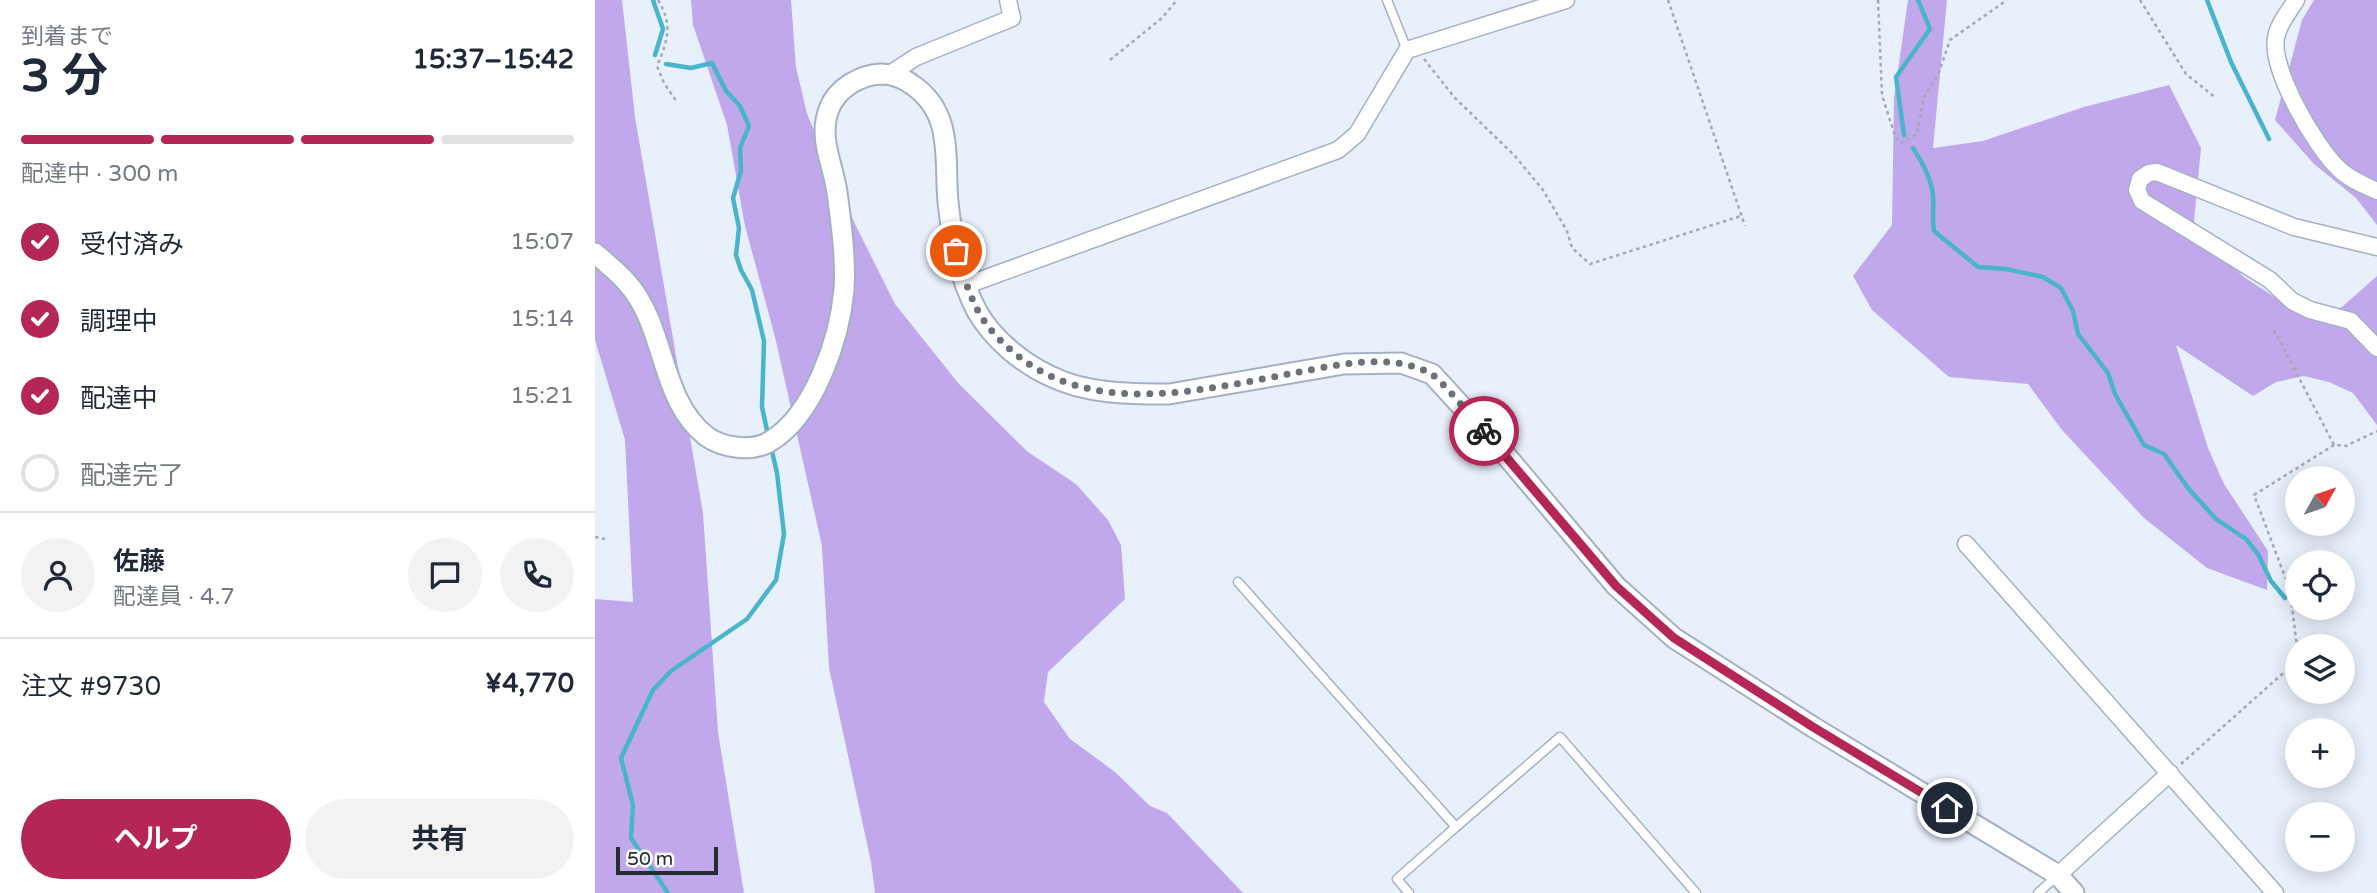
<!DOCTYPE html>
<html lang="ja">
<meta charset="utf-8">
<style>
:root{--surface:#fff;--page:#f2f2f3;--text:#1f2937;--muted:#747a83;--line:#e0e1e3;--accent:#b42558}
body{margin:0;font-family:"Varela Round","Noto Sans JP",sans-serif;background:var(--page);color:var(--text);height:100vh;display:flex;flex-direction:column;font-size:26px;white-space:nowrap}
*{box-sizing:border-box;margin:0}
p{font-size:23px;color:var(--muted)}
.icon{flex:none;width:38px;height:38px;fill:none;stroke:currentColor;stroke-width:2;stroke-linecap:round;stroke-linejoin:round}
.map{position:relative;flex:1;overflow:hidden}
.details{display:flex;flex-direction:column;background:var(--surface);width:595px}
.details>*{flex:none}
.needle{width:46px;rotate:50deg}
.tools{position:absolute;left:1690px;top:466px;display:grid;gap:14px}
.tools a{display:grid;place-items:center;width:70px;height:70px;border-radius:50%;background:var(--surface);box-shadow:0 4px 18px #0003;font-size:35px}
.scale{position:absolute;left:21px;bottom:18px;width:102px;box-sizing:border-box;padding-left:7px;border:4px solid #272c33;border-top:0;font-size:19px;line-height:24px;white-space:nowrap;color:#272c33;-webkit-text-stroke:5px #fff;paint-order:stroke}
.pin{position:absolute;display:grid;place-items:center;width:60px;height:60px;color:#fff;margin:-30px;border:4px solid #fff;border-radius:50%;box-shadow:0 2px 7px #0007}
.courier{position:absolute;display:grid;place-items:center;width:70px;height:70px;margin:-35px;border:5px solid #b42558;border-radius:50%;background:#fff;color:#222;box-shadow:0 2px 9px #0007}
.head em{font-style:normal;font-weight:700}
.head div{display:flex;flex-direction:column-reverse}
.head{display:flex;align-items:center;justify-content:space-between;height:119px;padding:0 21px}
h1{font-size:46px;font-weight:700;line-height:52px}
.bar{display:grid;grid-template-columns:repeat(4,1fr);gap:10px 7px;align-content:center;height:84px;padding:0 21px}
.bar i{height:9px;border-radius:5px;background:var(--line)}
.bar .active{background:var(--accent)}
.bar p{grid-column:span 4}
.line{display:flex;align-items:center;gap:18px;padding:0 21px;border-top:2px solid var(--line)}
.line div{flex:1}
.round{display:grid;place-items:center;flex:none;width:74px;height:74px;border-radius:37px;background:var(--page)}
ol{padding:0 21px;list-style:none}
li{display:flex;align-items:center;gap:21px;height:77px}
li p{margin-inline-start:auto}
li .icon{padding:7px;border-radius:50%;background:var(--accent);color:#fff;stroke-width:4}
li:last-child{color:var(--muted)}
li i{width:38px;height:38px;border:4px solid var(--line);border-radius:50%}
.button{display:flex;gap:14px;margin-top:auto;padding:14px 21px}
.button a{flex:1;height:80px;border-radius:42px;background:var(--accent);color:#fff;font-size:28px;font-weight:700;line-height:80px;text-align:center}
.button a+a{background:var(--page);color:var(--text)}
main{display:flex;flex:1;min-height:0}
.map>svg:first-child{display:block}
.forest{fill:#c1a8ed}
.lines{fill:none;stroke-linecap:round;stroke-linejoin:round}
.stream{stroke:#4ab4ca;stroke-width:4.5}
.service-casing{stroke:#a4b1c4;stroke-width:11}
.minor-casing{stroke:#a4b1c4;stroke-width:19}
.tertiary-casing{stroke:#a4b1c4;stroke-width:23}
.path{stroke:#a3a9b4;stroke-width:2.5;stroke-dasharray:3.5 3.5;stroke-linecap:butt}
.service{stroke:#fff;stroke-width:8}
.minor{stroke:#fff;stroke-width:16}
.tertiary{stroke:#fff;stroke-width:19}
.done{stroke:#6b7179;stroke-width:7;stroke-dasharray:0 12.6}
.route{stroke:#b42558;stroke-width:9}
</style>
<main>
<section class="details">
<div class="head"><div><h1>3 分</h1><p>到着まで</p></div><em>15:37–15:42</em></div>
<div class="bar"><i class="active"></i><i class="active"></i><i class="active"></i><i></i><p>配達中 · 300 m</p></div>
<ol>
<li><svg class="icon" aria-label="check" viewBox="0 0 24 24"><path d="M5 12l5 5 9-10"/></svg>受付済み<p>15:07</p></li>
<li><svg class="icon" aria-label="check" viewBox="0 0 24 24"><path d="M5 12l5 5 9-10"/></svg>調理中<p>15:14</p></li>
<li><svg class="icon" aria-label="check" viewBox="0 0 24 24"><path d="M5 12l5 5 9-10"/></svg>配達中<p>15:21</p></li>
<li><i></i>配達完了</li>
</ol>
<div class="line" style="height:126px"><a class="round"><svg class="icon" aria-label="person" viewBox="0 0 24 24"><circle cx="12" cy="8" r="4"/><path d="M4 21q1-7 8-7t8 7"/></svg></a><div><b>佐藤</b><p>配達員 · 4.7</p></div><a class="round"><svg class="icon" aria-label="chat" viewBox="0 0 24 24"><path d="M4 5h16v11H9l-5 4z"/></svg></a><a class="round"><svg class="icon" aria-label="phone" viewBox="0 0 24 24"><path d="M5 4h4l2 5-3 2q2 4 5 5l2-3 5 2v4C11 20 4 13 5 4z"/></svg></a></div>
<div class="line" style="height:91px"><div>注文 #9730</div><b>¥4,770</b></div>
<div class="button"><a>ヘルプ</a><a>共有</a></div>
</section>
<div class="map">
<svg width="1782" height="893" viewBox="0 0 1782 893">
<rect width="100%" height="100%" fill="#e8f0fc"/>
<path class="forest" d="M0,0h27l13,117 68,396 15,219 26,161h-149v-294l38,3 -8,-162 -30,-100z
M96,0h100l5,67 11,47 48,110 40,80 64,80 69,68 48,32 32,36 13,25 4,54 -77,73 -4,30 26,37 45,33 35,34 17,7 76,80h-368l-4,-31 -42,-194 -7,-122 -47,-209 -30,-111 -18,-101 -34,-100z
M1313,0h39l-14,148 50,-7 101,-34 85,-22 32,63 -7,73 25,32 25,24 53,35 22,2 23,-7 35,-31v149l-24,-32 -24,-11 -25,-6 -28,6 -23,14 -77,-51 32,103 16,36 44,67 -1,39 -60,-22 -63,-50 -82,-88 -34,-46 -79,-7 -77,-67 -19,-34 39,-51 2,-127z
M1719,0h63v225l-21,-27 -42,-34 -39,-44 27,-100z"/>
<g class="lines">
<path class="stream" d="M58,0l10,29 -8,26
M1612,0l24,62 38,77
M71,64l25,4 21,-5 14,28 14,15 9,20 -9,22 1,23 -8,27 6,30 -3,27 5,15 11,20 12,51 -2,66 6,28
M1309,135l-8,-58 34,-48 -12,-29
M1318,148c9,14 19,31 20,48 1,12 -1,23 1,35l44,36 28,2 37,8 18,11 12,23 5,23 30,39 7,21 29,51 20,9 24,34 28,31 30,20 12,15 13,27 14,17
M73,893l-37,-55 2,-33 -12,-47 32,-68 18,-19 76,-52 29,-39 8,-46 -7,-61 -6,-26"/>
<g class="service-casing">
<path id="service" d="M792,0l20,50
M643,582l218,245 104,-90 136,156
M814,893l-12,-14 60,-53
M1443,893l19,-17"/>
</g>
<g class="minor-casing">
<path id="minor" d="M1701,0c-7,12 -18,24 -20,38 -6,31 40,110 63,131 10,10 25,16 38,22
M295,74l26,-17 96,-39 -4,-18
M1782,247l-83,-20 -137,-55 -8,1 -9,6 -3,11 5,11 128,79 22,21 18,9 41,11 26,27
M372,285l371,-135 19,-16 50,-84 159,-50
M1371,544l309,349
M1463,875l112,-102"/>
</g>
<g class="tertiary-casing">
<path id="tertiary" d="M0,253c17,15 34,28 45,48 25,42 25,103 66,135 16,12 46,16 63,6 45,-26 71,-104 75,-153 2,-32 -3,-66 -7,-97 -4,-28 -19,-54 -8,-83 8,-21 31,-34 52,-35 12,0 24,5 33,12 40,29 30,73 34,116 4,37 12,79 30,111 16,27 44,50 72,63 36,18 80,18 119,18l175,-30 57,-1 31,11 66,72 118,140 58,52 139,89 245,148 16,18"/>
</g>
<path class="path" d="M63,0c15,25 10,40 -1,66l7,17 13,19
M1073,0l77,226
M1283,0l4,95 14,44 6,4 15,-9 7,-37 14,-22 12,-35 57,-40
M1545,0l46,74 30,24
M829,59l31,39 59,57 29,35 24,41 5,17 18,16 151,-48
M515,60l52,-42 15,-18
M1679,330l60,115 12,1 31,-15
M0,537l10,2
M1703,656l-8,-66 -36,-95 80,-50
M1586,764l117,-104"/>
<use href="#service" class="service"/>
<use href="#minor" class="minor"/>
<use href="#tertiary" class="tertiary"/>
</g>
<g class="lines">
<path class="done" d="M361,251c6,20 12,41 22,60 8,15 21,29 34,40 78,68 190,39 282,22 43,-8 94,-21 136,0 11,6 43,46 54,58"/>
<path class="route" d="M889,431l132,155 58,52 139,89 134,81"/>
</g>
</svg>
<div class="tools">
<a><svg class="needle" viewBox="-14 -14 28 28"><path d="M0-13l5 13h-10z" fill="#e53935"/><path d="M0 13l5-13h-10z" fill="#747a83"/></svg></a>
<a><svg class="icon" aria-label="locate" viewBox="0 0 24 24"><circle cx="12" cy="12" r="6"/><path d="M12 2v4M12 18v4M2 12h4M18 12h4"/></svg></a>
<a><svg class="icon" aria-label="layers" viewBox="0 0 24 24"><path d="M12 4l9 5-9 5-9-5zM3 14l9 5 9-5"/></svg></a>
<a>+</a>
<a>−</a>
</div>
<div class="scale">50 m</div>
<div class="pin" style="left:361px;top:251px;background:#ea580c"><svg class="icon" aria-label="bag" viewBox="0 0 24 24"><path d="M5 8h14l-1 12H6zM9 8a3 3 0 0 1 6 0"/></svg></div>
<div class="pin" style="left:1352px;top:808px;background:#1f2937"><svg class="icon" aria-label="home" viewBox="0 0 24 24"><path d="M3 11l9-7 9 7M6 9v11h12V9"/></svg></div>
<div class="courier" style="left:889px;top:431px"><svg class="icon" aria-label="bike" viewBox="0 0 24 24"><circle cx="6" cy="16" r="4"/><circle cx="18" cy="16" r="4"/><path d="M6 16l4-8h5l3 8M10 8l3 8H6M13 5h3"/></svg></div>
</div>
</main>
